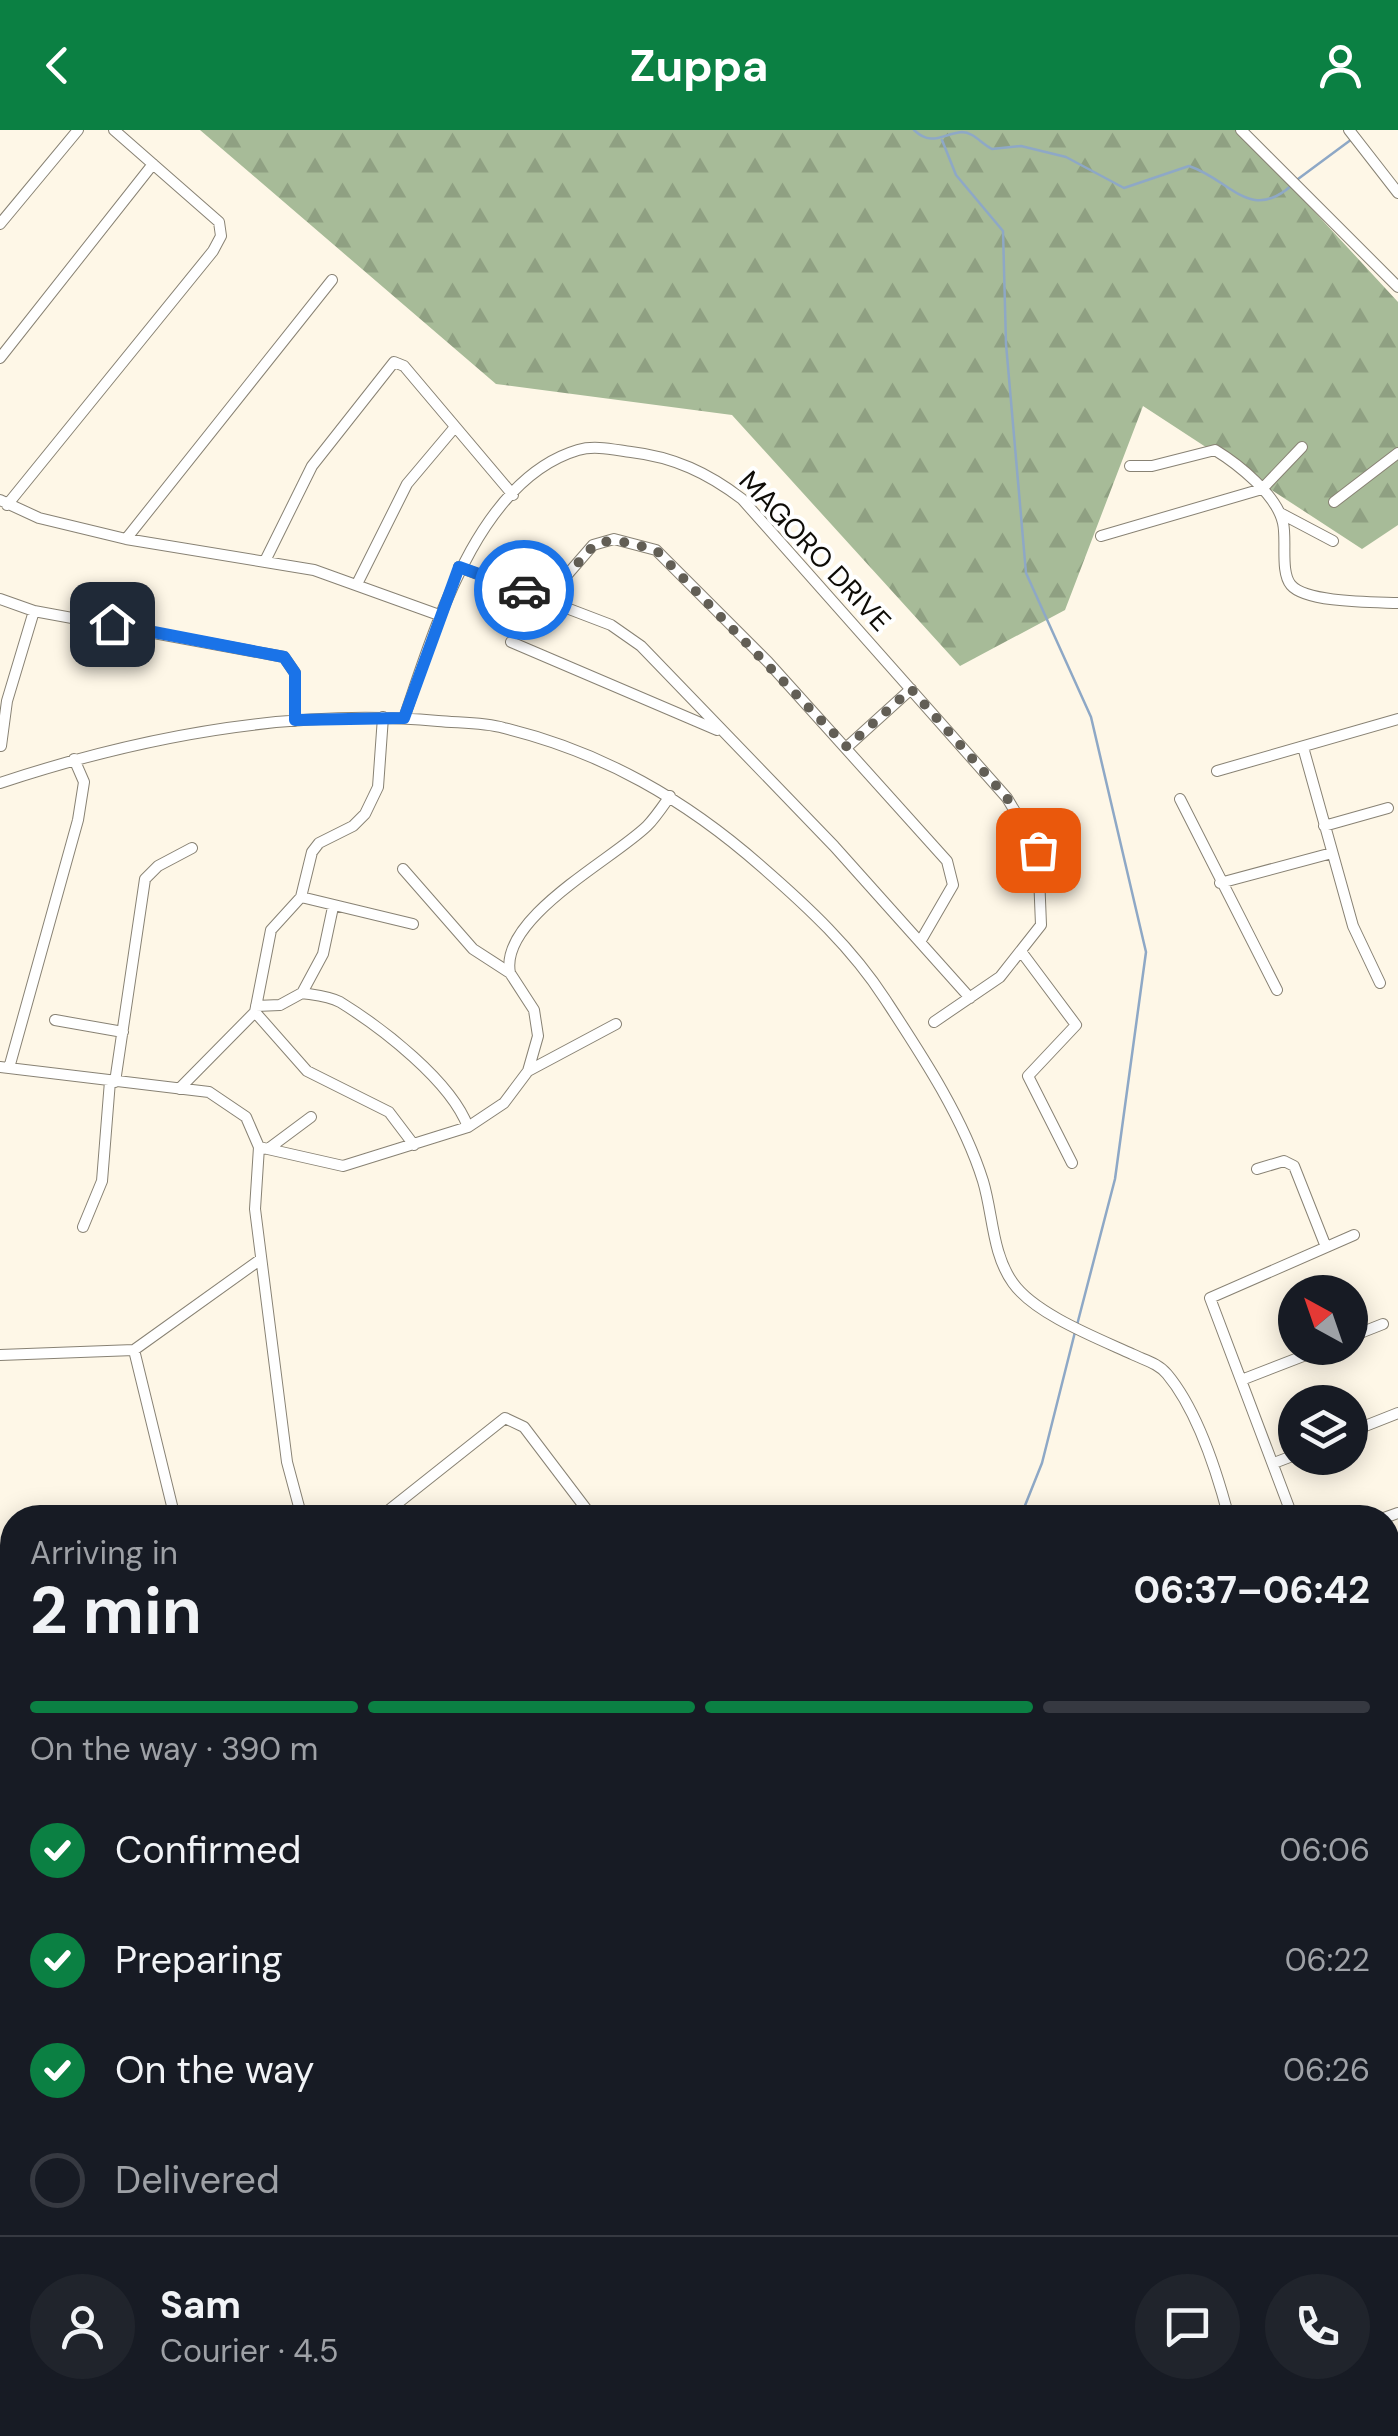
<!DOCTYPE html>
<meta charset="utf-8">
<style>
:root{--surface:#171b24;--page:#20242c;--text:#f1f3f6;--muted:#9ea1a6;--line:#363941;--accent:#0b8043}
body{margin:0;font-family:"DM Sans",sans-serif;background:var(--page);color:var(--text);height:100vh;display:flex;flex-direction:column;font-size:38px;white-space:nowrap}
*{box-sizing:border-box;margin:0}
p{font-size:32px;color:var(--muted)}
.icon{flex:none;width:55px;height:55px;fill:none;stroke:currentColor;stroke-width:2;stroke-linecap:round;stroke-linejoin:round}
.map{position:relative;flex:1;overflow:hidden}
.drawer{position:absolute;left:0px;top:1375px;width:1400px;height:932px;display:flex;flex-direction:column;background:var(--surface);border-radius:40px 40px 0 0;box-shadow:0 5px 25px #0003}
.drawer>*{flex:none}
.needle{width:65px;rotate:320deg}
.controls{position:absolute;left:1278px;top:1145px;display:grid;gap:20px}
.controls a{display:grid;place-items:center;width:90px;height:90px;border-radius:50%;background:var(--surface);box-shadow:0 5px 25px #0003;font-size:50px}
.pin{position:absolute;display:grid;place-items:center;width:85px;height:85px;color:#fff;margin:-42px;border-radius:20px;box-shadow:0 5px 15px #0006}
.courier{position:absolute;display:grid;place-items:center;width:100px;height:100px;margin:-50px;border:8px solid #1a73e8;border-radius:50%;background:#fff;color:#222;box-shadow:0 2px 12px #0007}
.headline em{font-style:normal;font-weight:700}
.headline div{display:flex;flex-direction:column-reverse}
.headline{display:flex;align-items:center;justify-content:space-between;height:170px;padding:0 30px}
h1{font-size:65px;font-weight:700;line-height:75px}
.bar{display:grid;grid-template-columns:repeat(4,1fr);gap:15px 10px;align-content:center;height:120px;padding:0 30px}
.bar i{height:12px;border-radius:8px;background:var(--line)}
.bar .active{background:var(--accent)}
.bar p{grid-column:span 4}
.line{display:flex;align-items:center;gap:25px;padding:0 30px;border-top:2px solid var(--line)}
.line div{flex:1}
.round{display:grid;place-items:center;flex:none;width:105px;height:105px;border-radius:52px;background:var(--page)}
ol{padding:0 30px;list-style:none}
li{display:flex;align-items:center;gap:30px;height:110px}
li p{margin-inline-start:auto}
li .icon{padding:10px;border-radius:50%;background:var(--accent);color:#fff;stroke-width:4}
li:last-child{color:var(--muted)}
li i{width:55px;height:55px;border:5px solid var(--line);border-radius:50%}
header{display:flex;justify-content:space-between;align-items:center;height:130px;padding:0 30px;background:var(--accent);color:#fff;font-size:45px;font-weight:700}
.map>svg:first-child{display:block}
.forest{fill:url(#forest-firs)}
.lines{fill:none;stroke-linecap:round;stroke-linejoin:round}
.stream{stroke:#8ea8c6;stroke-width:2.5}
.street-casing{stroke:#888274;stroke-width:12}
.secondary-casing{stroke:#888274;stroke-width:18}
.street{stroke:#fff;stroke-width:10}
.secondary{stroke:#fff;stroke-width:15}
.done{stroke:#625e55;stroke-width:10;stroke-dasharray:0 18}
.route{stroke:#1a73e8;stroke-width:12}
.labels{text-anchor:middle;dominant-baseline:central;stroke-width:8;stroke-linejoin:round;paint-order:stroke}
.street-label{font-size:28px;fill:#0e0c07;stroke:#fff}
</style>
<header><svg class="icon" aria-label="back" viewBox="0 0 24 24"><path d="M15 5l-7 7 7 7"/></svg>Zuppa<svg class="icon" aria-label="person" viewBox="0 0 24 24"><circle cx="12" cy="8" r="4"/><path d="M4 21q1-7 8-7t8 7"/></svg></header>
<div class="map">
<svg width="1398" height="2306" viewBox="0 0 1398 2306">
<defs>
<pattern id="forest-firs" width="22" height="20" patternUnits="userSpaceOnUse" patternTransform="scale(2.5)"><rect width="22" height="20" fill="#a7bb98"/><path d="M5 1l3.5 6h-7zM16 11l3.5 6h-7z" fill="#8fa082"/></pattern>
</defs>
<rect width="100%" height="100%" fill="#fef7e7"/>
<path class="forest" d="M200,0h1039l159,172v223l-36,24 -219,-143 -78,204 -105,56 -228,-251 -236,-31z
M1398,1868v372l-9,-2 -1,-16v-331z"/>
<g class="lines">
<path class="stream" d="M914,0c18,17 28,4 48,2 11,0 20,12 30,17l29,-3 45,11 58,31 65,-22c42,14 61,57 103,19
M942,10l14,35 47,56 3,113 20,229 65,144 55,235 -31,227 -38,146
M1298,49l54,-40
M1020,1388l22,-55 33,-131"/>
<g class="street-casing">
<path id="street" d="M1241,0l157,157
M1349,0l49,63
M0,94l78,-94
M0,228l153,-194
M1130,336h22l63,-16c23,14 62,45 68,73 4,17 -3,49 8,62 15,18 84,17 107,18
M0,370l39,18 87,21 188,31 125,45
M1334,372l64,-49
M7,375l206,-254 8,-15 -2,-14 -105,-92
M1280,383l53,28
M1101,406l161,-47 40,-42
M126,409l206,-259
M265,431l47,-95 82,-104 10,4 109,129
M459,437l152,58 30,21 193,200 136,152
M358,452l49,-98 48,-57
M547,468l46,-53 21,-6 42,11 112,112 179,199 6,24 -33,57
M0,469l34,12 250,46 11,16v48
M511,512l206,88
M404,588c30,-87 73,-238 174,-268 17,-5 37,0 53,2 43,5 77,21 111,47l265,299 31,52 3,75 -41,52 -66,45
M1,616l6,-45 27,-90
M847,617l64,-58
M1303,617l50,179 27,57
M1217,641l181,-52
M0,653c139,-46 291,-75 438,-62 21,2 45,1 66,7 99,24 182,72 258,139 46,40 90,81 123,132 36,55 78,118 98,182 10,33 9,73 30,102 22,31 84,55 119,71 12,6 26,9 35,20 31,37 50,98 62,144
M1180,669l97,191
M1324,696l64,-18
M1220,753l112,-30
M301,767l112,27
M1023,824l53,71 -48,51 44,87
M510,843c-11,-55 102,-113 137,-147 8,-8 16,-20 23,-30
M302,863l21,-39 10,-47
M256,876l24,-1 22,-12c12,2 27,3 38,9 42,26 111,79 128,125
M255,882l52,59 82,41 25,33
M55,890l68,12
M0,937l209,25 37,25 13,30 -4,62 32,253 15,56
M9,938l69,-248 6,-38 -10,-23
M528,941l88,-47
M115,952l30,-203 13,-13 34,-18
M179,959l76,-77 16,-82 30,-33 11,-45 7,-9 34,-17 12,-12 13,-27 5,-70
M259,1017l84,19 125,-39 36,-24 24,-32 10,-35 -4,-26 -24,-37 -37,-24 -70,-80
M268,1019l43,-32
M1257,1039l27,-8 10,5 32,81
M83,1097l19,-46 8,-100
M1350,1207l33,-13
M134,1220l41,168
M0,1225l134,-5 127,-91
M1244,1249l80,-31
M1350,1302l48,-19
M1274,1333l21,-8
M379,1388l126,-100 19,9 69,91
M1293,1388l-83,-220 144,-63
M1384,1388l14,-5
M1388,1488l10,-4
M1388,1577l10,-3
M1388,1670l10,-3
M1388,1715h10
M1388,1778l10,1
M0,1828l12,-2"/>
</g>
<g class="secondary-casing">
<path id="secondary" d="M0,1904l7,185 -7,94"/>
</g>
<use href="#street" class="street"/>
<use href="#secondary" class="secondary"/>
</g>
<g class="lines">
<path class="done" d="M524,460l23,8 47,-53c21,-9 40,0 62,5l191,197 64,-58 96,109 31,52"/>
<path class="route" d="M112,494l172,33 11,16v47l109,-2 55,-151 65,23"/>
</g>
<g class="labels">
<g class="street-label">
<text transform="translate(815 421) rotate(47)">MAGORO DRIVE</text>
</g>
</g>
</svg>
<div class="controls">
<a><svg class="needle" viewBox="-14 -14 28 28"><path d="M0-13l5 13h-10z" fill="#e53935"/><path d="M0 13l5-13h-10z" fill="#9ea1a6"/></svg></a>
<a><svg class="icon" aria-label="layers" viewBox="0 0 24 24"><path d="M12 4l9 5-9 5-9-5zM3 14l9 5 9-5"/></svg></a>
</div>
<div class="pin" style="left:1038px;top:720px;background:#ea580c"><svg class="icon" aria-label="bag" viewBox="0 0 24 24"><path d="M5 8h14l-1 12H6zM9 8a3 3 0 0 1 6 0"/></svg></div>
<div class="pin" style="left:112px;top:494px;background:#1f2937"><svg class="icon" aria-label="home" viewBox="0 0 24 24"><path d="M3 11l9-7 9 7M6 9v11h12V9"/></svg></div>
<div class="courier" style="left:524px;top:460px"><svg class="icon" aria-label="car" viewBox="0 0 24 24"><path d="M5 17H2v-5l4-1 3-4h7l3 4 3 1v5h-3M9 17h6M6 11h13"/><circle cx="7" cy="17" r="2"/><circle cx="17" cy="17" r="2"/></svg></div>
<section class="drawer">
<div class="headline"><div><h1>2 min</h1><p>Arriving in</p></div><em>06:37–06:42</em></div>
<div class="bar"><i class="active"></i><i class="active"></i><i class="active"></i><i></i><p>On the way · 390 m</p></div>
<ol>
<li><svg class="icon" aria-label="check" viewBox="0 0 24 24"><path d="M5 12l5 5 9-10"/></svg>Confirmed<p>06:06</p></li>
<li><svg class="icon" aria-label="check" viewBox="0 0 24 24"><path d="M5 12l5 5 9-10"/></svg>Preparing<p>06:22</p></li>
<li><svg class="icon" aria-label="check" viewBox="0 0 24 24"><path d="M5 12l5 5 9-10"/></svg>On the way<p>06:26</p></li>
<li><i></i>Delivered</li>
</ol>
<div class="line" style="height:180px"><a class="round"><svg class="icon" aria-label="person" viewBox="0 0 24 24"><circle cx="12" cy="8" r="4"/><path d="M4 21q1-7 8-7t8 7"/></svg></a><div><b>Sam</b><p>Courier · 4.5</p></div><a class="round"><svg class="icon" aria-label="chat" viewBox="0 0 24 24"><path d="M4 5h16v11H9l-5 4z"/></svg></a><a class="round"><svg class="icon" aria-label="phone" viewBox="0 0 24 24"><path d="M5 4h4l2 5-3 2q2 4 5 5l2-3 5 2v4C11 20 4 13 5 4z"/></svg></a></div>
</section>
</div>
